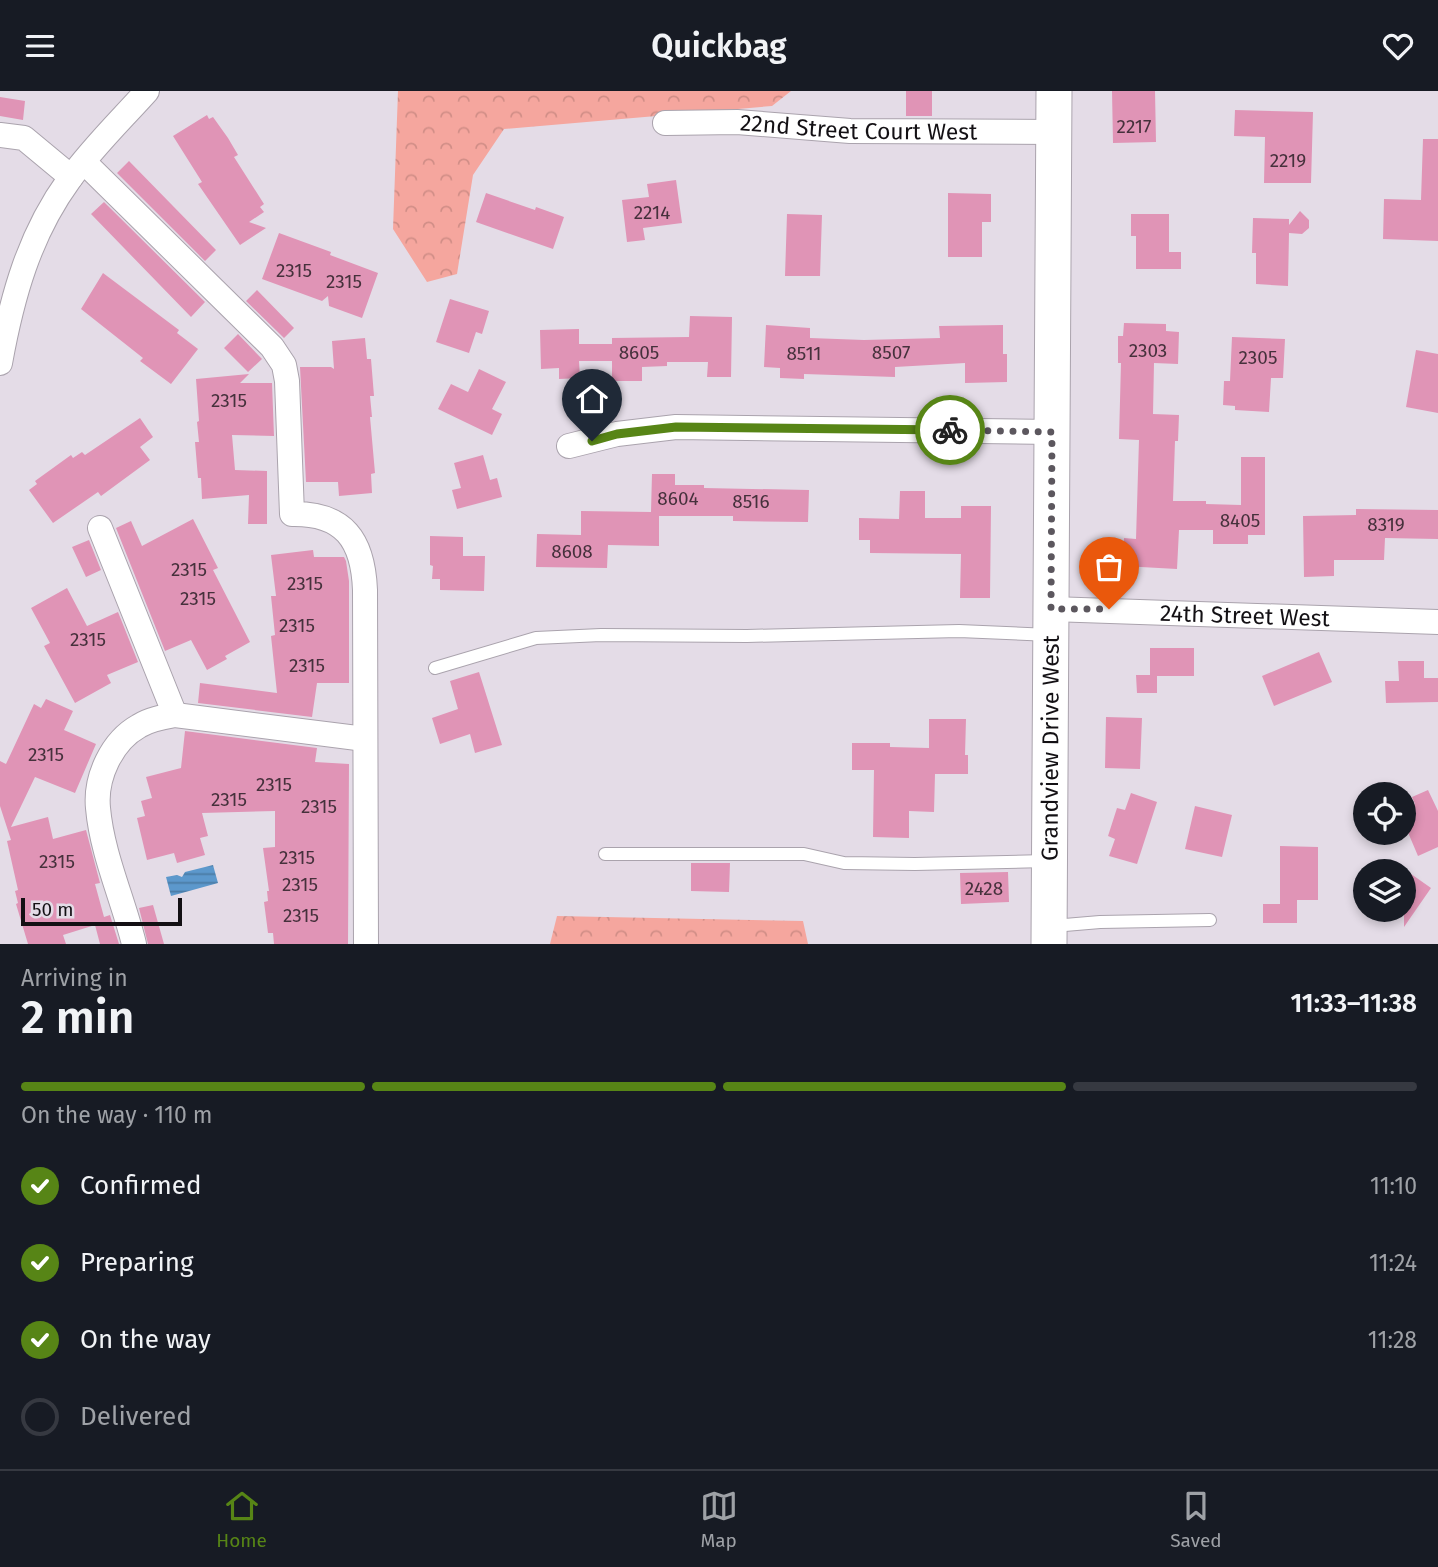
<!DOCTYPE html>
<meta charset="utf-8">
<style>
:root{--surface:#171b24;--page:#242831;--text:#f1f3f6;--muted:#9ea1a6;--line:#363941;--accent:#578516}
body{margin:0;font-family:"Fira Sans",sans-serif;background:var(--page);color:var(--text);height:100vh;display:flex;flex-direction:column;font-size:26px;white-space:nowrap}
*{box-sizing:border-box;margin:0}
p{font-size:23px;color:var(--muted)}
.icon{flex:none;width:38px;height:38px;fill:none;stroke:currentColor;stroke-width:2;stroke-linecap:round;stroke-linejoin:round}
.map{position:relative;height:853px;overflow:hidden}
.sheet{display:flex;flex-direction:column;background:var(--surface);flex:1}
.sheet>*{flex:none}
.fabs{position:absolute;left:1353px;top:691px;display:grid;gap:14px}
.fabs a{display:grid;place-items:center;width:63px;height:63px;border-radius:50%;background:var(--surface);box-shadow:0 4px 10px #0003;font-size:35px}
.scale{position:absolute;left:21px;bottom:18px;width:161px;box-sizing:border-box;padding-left:7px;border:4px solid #131014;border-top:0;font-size:19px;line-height:24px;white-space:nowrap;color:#131014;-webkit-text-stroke:5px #e4dce7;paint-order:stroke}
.pin{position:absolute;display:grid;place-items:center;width:60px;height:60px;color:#fff;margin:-72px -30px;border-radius:50% 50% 50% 0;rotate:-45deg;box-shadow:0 0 7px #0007}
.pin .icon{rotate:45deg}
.courier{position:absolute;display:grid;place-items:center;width:70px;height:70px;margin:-35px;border:5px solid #578516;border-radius:50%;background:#fff;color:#222;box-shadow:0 2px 9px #0007}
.overview em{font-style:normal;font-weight:600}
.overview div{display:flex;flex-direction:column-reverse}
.overview{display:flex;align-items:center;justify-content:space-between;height:119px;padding:0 21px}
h1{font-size:46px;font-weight:600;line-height:52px}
.bar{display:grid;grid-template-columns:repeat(4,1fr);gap:10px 7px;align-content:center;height:84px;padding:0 21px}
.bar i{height:9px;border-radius:5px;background:var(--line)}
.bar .active{background:var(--accent)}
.bar p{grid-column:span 4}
ol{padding:0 21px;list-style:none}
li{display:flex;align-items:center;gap:21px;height:77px}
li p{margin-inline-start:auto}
li .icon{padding:7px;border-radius:50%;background:var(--accent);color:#fff;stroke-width:4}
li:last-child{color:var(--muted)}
li i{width:38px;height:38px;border:4px solid var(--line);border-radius:50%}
header{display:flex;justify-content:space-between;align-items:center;height:91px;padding:0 21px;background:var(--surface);font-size:32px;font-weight:600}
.dock{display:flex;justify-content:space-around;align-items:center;height:98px;border-top:2px solid var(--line);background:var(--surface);font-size:19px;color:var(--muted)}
.dock a{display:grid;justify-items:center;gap:4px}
.dock .active{color:var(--accent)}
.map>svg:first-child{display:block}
.forest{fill:url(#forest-crowns)}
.water{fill:url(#water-rules)}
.building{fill:#e094b6}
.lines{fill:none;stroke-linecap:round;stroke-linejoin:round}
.lane-casing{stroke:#aaa3ad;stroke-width:14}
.street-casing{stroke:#aaa3ad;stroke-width:26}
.secondary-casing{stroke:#aaa3ad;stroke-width:37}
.lane{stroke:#fff;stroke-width:12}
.street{stroke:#fff;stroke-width:24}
.secondary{stroke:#fff;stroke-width:35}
.done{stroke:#5c575e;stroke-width:7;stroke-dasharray:0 12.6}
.route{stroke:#578516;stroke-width:9}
.labels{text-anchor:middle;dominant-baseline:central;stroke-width:5;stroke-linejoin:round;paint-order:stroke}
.number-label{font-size:19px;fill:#46313c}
.street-label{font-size:23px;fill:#131014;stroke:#e4dce7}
</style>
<header><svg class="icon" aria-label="menu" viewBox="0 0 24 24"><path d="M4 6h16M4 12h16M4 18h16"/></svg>Quickbag<svg class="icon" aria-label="heart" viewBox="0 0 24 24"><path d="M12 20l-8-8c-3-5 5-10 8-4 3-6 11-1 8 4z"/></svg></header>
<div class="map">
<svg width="1438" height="853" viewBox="0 0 1438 853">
<defs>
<pattern id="forest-crowns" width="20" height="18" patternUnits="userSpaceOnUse" patternTransform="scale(1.75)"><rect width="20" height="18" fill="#f5a69e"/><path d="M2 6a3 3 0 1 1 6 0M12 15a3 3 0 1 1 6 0" fill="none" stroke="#d18e87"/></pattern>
<pattern id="water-rules" width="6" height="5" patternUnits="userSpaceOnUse" patternTransform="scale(1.75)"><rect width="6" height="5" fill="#5c98cc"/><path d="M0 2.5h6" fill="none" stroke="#4b7ba4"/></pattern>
</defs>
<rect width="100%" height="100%" fill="#e4dce7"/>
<path class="forest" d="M398,0h393l-19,15 -268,23 -31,46 -16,99 -30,8 -34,-53z
M557,825l246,5 5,23h-258z"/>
<path class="water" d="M213,774l5,18 -47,13 -5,-19 11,-2 5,2 3,-5z"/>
<path class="building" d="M906,0h26v25h-26z
M1112,0h43l1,51 -43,1z
M0,6l25,4 -2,19 -23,-4z
M1235,19l78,2 -2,71h-47l1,-46 -31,-1z
M207,24l2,4 4,-2 15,21 10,17 -4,2 30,47 -4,3 4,5 -15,10 17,6 -26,17 -42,-61 4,-2 -29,-46z
M1423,48h15v102l-55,-2 1,-40 37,1z
M129,70l87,89 -11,11 -88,-88z
M676,89l6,43 -39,5 2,12 -18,2 -5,-42 27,-3 -2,-13z
M486,102l49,17 1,-3 28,10 -11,32 -77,-27z
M948,102l43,1v28h-9v35h-34z
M104,111l101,100 -14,15 -100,-103z
M1300,120l9,9v8l-7,6 -13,-1 -1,53 -32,-2v-31h-4l1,-35 36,1v6z
M787,123l35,1 -2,61h-35z
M1131,123h38v38h12v17h-45v-33h-5z
M279,142l52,19 -1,3 48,18 -16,45 -33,-12 -1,-10 -6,5 -60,-22z
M103,182l76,57 -2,3 21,16 -27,35 -31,-23 3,-3 -62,-49z
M257,199l37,38 -10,10 -38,-37z
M450,208l39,12 -7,23 -6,-2 -7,21 -33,-11z
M690,225l42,1 -1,60h-24l1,-15h-41v4l-25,1v14h-30v-20h-33l1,17 -21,1v-11l-18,1 -1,-39 39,-1v15h33v-6l77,-1z
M1124,232l42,1v7l13,1 -1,32 -24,-1 -1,51 26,1 -1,26h-3l-2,60h33v3l35,1v-48h24v78h-17v9h-35v-14h-34l-2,39 -54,-3 1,-28 12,1 3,-99 -20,-1 2,-76h-3v-27h5z
M766,234l44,3v10l54,2 76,-2 -1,-12 64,-1v29h4v28l-42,1v-20l-70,4v10l-91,-3v5l-24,-1v-10l-16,-1z
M238,243l24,25 -14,13 -24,-24z
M1232,246l53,2 -2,39h-12l-2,34 -34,-2v-4l-12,-1 1,-24h6z
M365,247l2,21h4l3,37h-4l2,21h-2l5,56 -4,1 1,19 -33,3 -1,-14h-32l-6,-115h31l3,2 -2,-28z
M1416,259l22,4v59l-32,-6z
M479,278l27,13 -14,27 10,5 -10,21 -54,-26 13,-25 17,8z
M249,283l-9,9h32l2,53 -42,-1 3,35 32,1v53h-19l1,-29 -47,4 -1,-21h-3l-3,-36h4l-2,-20 2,-1 -3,-42z
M140,327l13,19 -13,10 10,13 -49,36 -3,-4 -45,31 -24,-33 8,-6 -2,-3 36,-26 2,3 9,-6 3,3z
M483,364l7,25 7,-2 5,19 -45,12 -5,-19 9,-2 -7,-25z
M652,383h23v11h29v3l105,2 -1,32 -75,-1v-5h-74v30l-51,-1 -1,23 -71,-1 1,-33 44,1v-24l70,1z
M900,400h25v27h36v-12h30l-1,92h-30l1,-44 -91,-1v-13h-11v-22l40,1z
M1356,418l82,1v29l-53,-1 -1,22h-50v16l-30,1 -1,-61 53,-1z
M193,428l25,49 -5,2 37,72 -25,14 2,3 -20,11 -16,-30 -26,11 -49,-123 15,-7 11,25z
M430,445l33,1v19h22l-1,35 -44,-1v-11h-8l1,-13 -3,-1z
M89,449l12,30 -15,7 -14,-30z
M313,459l1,7h30l2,4 3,20v102h-32l-5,34 -114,-14 2,-20 77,10 -6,-57 4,-1 -4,-39h5l-5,-41z
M67,497l20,38 31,-14 20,50 -31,13 4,8 -36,20 -31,-57 6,-3 -19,-35z
M1150,557h44v28h-37v17h-20l-1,-18h14z
M1319,561l13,30 -58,24 -12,-30z
M1398,570h26v17h14v24l-52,1 -1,-22h14z
M479,581l23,73 -27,8 -5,-19 -30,10 -8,-26 26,-9 -8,-28z
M46,608l27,12 -9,19 32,14 -21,49 -40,-16 -24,50 37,-10 5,22 33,-9 14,53 -5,1 9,33 6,-2 9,29h-19l-5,-19 -32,10 3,9h-38l-12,-40 2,-1 -3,-12 3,-1 -11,-49 4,-1 -11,-34v-45l6,3 28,-60 7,4z
M1106,626l36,1 -2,51 -35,-1z
M929,628h37l-1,36h3v19h-33l-1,38 -25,-1v27l-36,-1 1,-67h-22v-27h38v4l39,1z
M185,640l132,17 -2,14 34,2 -1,180h-74l-1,-11h-5l-4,-31 4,-1 -1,-10h2l-6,-43 12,-1v-36l-73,2 6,23 -8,2 5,17 -28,8 -3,-10 -27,7 -10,-42 8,-2 -4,-15 11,-3 -6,-21 35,-9z
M1428,699l10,21v36l-20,9 -14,-33v-14l11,-5 -3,-7z
M1131,702l26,9 -20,62 -28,-8 6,-17 -7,-3 9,-28 8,2z
M1195,715l37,9 -10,42 -37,-8z
M1280,755l38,1v53h-21v23h-34v-19h17z
M691,772h39l-1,29 -38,-1z
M1404,778l27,19 -27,39z
M1008,781l1,30 -48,2 -1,-31z
M153,814l11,39h-16l-9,-36z"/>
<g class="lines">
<g class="lane-casing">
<path id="lane" d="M435,577l101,-30 65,-3 146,1 212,-5 91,4
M605,763h199l40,9 71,1 131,-3
M1053,835l47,-4 110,-2"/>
</g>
<g class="street-casing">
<g id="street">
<path id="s1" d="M665,32l72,-1 113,9 204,1"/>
<path d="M0,44l24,3 47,39"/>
<path d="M84,71l188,185 12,18 3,16 5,133c52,-1 71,26 73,76l1,354"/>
<path d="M0,272c12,-66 29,-128 69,-183 23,-32 52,-60 78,-89"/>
<path d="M569,355l48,-12 59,-7 376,5"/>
<path d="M100,437l75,187"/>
<path id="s2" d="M1051,518l387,13"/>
<path d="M134,853c-11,-45 -32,-90 -36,-136 -3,-31 14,-67 41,-82 11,-7 24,-9 36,-11l190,24"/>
</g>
</g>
<g class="secondary-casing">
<g id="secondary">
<path id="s3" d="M1049,853l5,-853"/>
</g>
</g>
<use href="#lane" class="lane"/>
<use href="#street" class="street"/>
<use href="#secondary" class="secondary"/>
</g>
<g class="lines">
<path class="done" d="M950,339l102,2 -1,177h58"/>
<path class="route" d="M592,350l25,-7 59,-7 274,3"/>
</g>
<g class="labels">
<g class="number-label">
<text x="1134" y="35">2217</text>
<text x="1288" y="69">2219</text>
<text x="652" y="121">2214</text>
<text x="294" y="179">2315</text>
<text x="344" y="190">2315</text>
<text x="1148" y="259">2303</text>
<text x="639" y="261">8605</text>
<text x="891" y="261">8507</text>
<text x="804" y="262">8511</text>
<text x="1258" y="266">2305</text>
<text x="229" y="309">2315</text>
<text x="678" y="407">8604</text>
<text x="751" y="410">8516</text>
<text x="1240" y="429">8405</text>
<text x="1386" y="433">8319</text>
<text x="572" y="460">8608</text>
<text x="189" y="478">2315</text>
<text x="305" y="492">2315</text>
<text x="198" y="507">2315</text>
<text x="297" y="534">2315</text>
<text x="88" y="548">2315</text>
<text x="307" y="574">2315</text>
<text x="46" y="663">2315</text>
<text x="274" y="693">2315</text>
<text x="229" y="708">2315</text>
<text x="319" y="715">2315</text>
<text x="297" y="766">2315</text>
<text x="57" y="770">2315</text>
<text x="300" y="793">2315</text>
<text x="984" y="797">2428</text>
<text x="301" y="824">2315</text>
</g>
<g class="street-label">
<text stroke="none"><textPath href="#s1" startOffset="194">22nd Street Court West</textPath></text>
<text stroke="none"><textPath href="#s2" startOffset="194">24th Street West</textPath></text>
<text stroke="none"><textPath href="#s3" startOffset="196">Grandview Drive West</textPath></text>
</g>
</g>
</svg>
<div class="fabs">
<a><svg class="icon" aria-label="locate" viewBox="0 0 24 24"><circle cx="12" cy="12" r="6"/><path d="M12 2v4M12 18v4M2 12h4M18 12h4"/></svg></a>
<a><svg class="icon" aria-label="layers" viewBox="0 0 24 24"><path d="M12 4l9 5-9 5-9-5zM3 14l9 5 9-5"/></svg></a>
</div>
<div class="scale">50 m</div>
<div class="pin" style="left:1109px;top:518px;background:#ea580c"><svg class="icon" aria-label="bag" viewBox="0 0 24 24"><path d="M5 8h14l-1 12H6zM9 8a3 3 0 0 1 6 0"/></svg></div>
<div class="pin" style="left:592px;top:350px;background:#1f2937"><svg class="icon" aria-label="home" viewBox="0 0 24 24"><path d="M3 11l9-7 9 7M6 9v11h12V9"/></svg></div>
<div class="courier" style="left:950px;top:339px"><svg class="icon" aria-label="bike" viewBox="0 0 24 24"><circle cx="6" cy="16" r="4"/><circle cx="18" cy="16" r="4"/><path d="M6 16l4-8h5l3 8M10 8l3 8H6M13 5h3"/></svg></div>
</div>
<section class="sheet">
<div class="overview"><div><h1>2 min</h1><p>Arriving in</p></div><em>11:33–11:38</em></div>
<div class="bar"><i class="active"></i><i class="active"></i><i class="active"></i><i></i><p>On the way · 110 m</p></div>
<ol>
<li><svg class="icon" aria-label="check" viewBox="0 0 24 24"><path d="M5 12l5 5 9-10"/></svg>Confirmed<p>11:10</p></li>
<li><svg class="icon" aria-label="check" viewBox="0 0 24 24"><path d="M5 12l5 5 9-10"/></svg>Preparing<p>11:24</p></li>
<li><svg class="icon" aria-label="check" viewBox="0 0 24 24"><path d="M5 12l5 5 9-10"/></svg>On the way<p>11:28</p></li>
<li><i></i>Delivered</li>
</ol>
</section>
<nav class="dock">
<a class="active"><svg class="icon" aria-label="home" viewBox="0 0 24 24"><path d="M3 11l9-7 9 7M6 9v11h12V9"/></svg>Home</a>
<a><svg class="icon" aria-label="map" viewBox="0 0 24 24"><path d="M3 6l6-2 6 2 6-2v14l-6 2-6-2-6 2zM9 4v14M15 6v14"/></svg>Map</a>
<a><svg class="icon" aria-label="saved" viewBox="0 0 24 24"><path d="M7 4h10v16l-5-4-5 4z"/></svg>Saved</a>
</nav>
